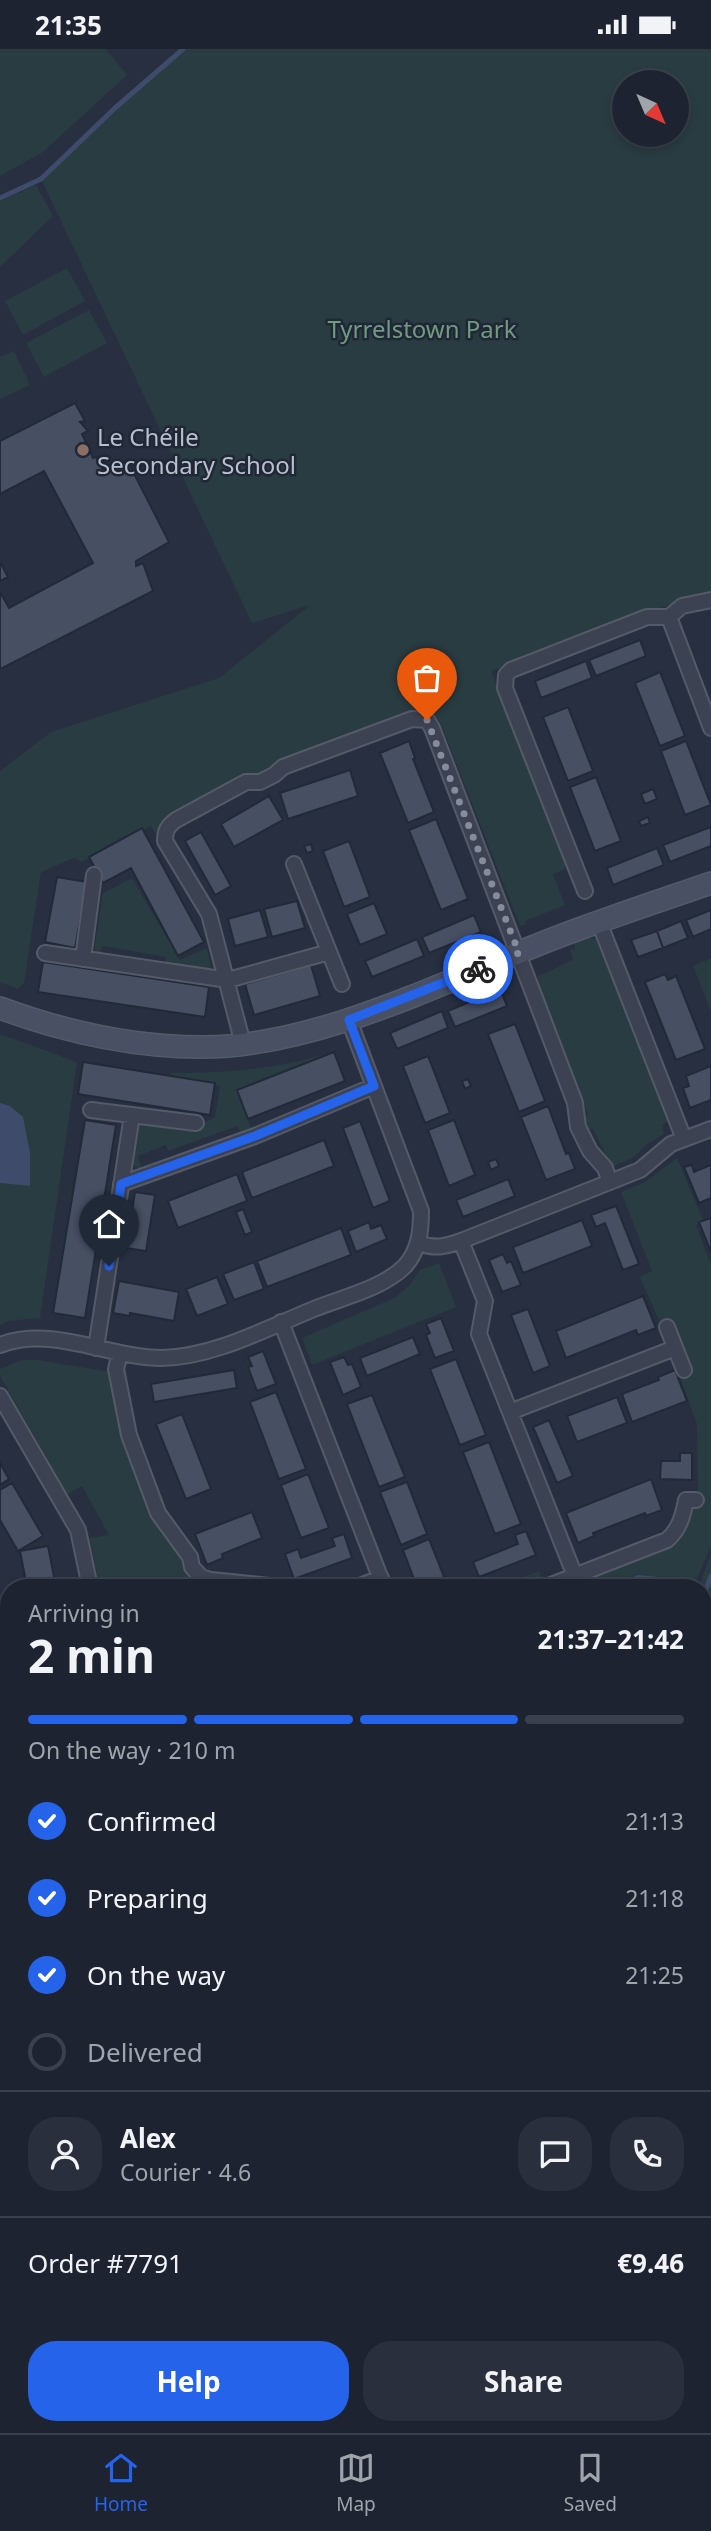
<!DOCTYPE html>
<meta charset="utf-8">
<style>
:root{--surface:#1d2331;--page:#2a2f3d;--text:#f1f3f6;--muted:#a0a4ab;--line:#3b404d;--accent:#2563eb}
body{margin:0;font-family:"Noto Sans",sans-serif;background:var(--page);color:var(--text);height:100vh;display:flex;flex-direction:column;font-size:26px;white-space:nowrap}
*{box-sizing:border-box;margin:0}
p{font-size:23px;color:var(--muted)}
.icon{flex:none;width:38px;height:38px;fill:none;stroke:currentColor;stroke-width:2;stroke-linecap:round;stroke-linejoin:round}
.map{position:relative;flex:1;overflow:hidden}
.side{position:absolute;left:0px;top:1530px;width:712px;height:856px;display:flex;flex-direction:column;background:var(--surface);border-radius:28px 28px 0 0;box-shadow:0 4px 10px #0003,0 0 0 2px var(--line)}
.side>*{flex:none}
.needle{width:46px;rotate:136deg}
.buttons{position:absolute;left:612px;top:21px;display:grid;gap:14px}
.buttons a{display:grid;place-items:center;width:77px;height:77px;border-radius:50%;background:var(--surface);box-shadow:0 4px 10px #0003,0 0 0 2px var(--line);font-size:35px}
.pin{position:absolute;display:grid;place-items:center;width:60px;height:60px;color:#fff;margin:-72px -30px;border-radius:50% 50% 50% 0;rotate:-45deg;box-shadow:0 0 7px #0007}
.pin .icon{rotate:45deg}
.courier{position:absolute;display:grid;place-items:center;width:70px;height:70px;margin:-35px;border:5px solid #2563eb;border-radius:50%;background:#fff;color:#222;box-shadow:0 2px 9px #0007}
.head em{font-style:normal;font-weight:700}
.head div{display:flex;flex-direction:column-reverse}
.head{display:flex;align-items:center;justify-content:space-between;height:119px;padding:0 28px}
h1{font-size:46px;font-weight:700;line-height:52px}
.bar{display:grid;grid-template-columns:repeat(4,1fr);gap:10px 7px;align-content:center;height:84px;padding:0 28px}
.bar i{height:9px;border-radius:5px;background:var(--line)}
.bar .current{background:var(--accent)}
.bar p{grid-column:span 4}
.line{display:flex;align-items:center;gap:18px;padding:0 28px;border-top:2px solid var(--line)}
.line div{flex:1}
.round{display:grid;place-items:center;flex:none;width:74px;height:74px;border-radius:28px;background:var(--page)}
ol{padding:0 28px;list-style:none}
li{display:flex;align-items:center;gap:21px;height:77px}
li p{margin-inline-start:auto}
li .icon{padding:7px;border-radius:50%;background:var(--accent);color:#fff;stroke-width:4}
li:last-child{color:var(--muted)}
li i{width:38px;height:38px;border:4px solid var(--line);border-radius:50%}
.primary-button{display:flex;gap:14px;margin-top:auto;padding:14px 28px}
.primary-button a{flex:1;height:80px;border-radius:28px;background:var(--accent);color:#fff;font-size:28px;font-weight:700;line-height:80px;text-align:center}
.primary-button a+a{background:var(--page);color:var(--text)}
.status{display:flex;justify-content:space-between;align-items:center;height:49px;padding:0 35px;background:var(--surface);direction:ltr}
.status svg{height:19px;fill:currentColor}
.menu{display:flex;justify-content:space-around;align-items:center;height:98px;border-top:2px solid var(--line);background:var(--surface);font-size:19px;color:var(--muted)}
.menu a{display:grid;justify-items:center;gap:4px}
.menu .current{color:var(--accent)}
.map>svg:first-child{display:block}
.green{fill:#293c42;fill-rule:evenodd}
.water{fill:#3e4b6a}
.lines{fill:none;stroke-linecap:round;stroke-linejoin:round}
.stream{stroke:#3e4b6a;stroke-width:5}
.building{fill:#474f63;stroke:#222938;stroke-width:2}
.street-casing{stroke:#545a68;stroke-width:18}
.secondary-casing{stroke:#545a68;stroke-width:24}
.street{stroke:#3c4251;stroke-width:14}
.secondary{stroke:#4a5064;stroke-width:21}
.done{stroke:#868c9b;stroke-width:7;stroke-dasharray:0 12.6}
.route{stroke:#2563eb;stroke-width:9}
.education-dot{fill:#8d6e63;stroke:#202737;stroke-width:2.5}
.labels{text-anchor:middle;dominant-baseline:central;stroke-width:5;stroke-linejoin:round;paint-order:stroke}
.park-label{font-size:24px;fill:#719b7f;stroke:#202737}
.poi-label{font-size:24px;fill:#b9becb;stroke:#202737;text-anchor:start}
</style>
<div class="status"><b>21:35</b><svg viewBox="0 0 49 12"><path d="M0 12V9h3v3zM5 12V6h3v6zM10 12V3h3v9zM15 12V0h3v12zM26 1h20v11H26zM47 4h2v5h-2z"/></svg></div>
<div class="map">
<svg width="711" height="2384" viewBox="0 0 711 2384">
<rect width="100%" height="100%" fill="#272f41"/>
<path class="green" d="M0,0h106l21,26 -84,77 -43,24z
M183,0h528v545l-42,11 -178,66 76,192 -2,6 -12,5 12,31 -40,16 1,3 -6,2 -80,-204 -6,-7 -11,-3 -151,54v9l-53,18 -59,49 -9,-16 -70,36 -7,-4 -33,14 -17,111 -6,6 -18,-7v-211l51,-39 168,-54 91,-73 -58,18 -211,-444 74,-71zM625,33h52v53h-52z
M36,136l17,31 -53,51v-66z
M67,219l18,33 -62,34 -18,-34z
M89,261l18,33 -63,34 -18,-34z
M14,302l16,34 -30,14v-42z
M132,829l48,82 27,-12 4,19 -4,3 -41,-6v-7l-64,-11 -2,10 -6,-7 9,-56z
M588,889l8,1 6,6 67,176 -7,4 2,9 -18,11 -12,12 -22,10 -19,-38h-9l-1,-7 5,-8 -49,-126 -1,-12 35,-16 -3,-10 5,-1 -1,-7z
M711,909v53l-18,-45z
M0,985l77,28 -37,256 -32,3 -8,5z
M319,1007l1,3 -82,33 13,37 -11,3 -2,-6 -70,25 -2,-6 -28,11 4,14 -7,-3 -3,-5 8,-39 59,3 16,-9 5,-31 -49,-10v-3c52,0 97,-3 148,-17z
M677,1109l27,64 -8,3 15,40v282l-18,40h-129l112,-43 6,-7 11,-32 5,-2 -1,-79 -18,-49 13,-5 -17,-44 -12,4 -23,-53 12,-6 -31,-79 24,-10z
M439,1214l17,44 -144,58 -10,-27 92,-40 15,-12 11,-16z
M22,1311h16l73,12 11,66 29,76 44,65 14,8h-109l-11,-49 20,-3 -27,-49 -15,8 -67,-118v-7z
M711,1504v880h-711v-766l9,-2v760h695v-838h-5z
M539,1522l7,16h-48z"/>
<path class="water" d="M0,1054l10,3 13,11 7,36v33l-30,-3z
M638,1526l21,2 -1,10h-46z
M492,2377h63l1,7h-68z"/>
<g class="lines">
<path class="stream" d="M0,149l41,-19 74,-71 68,-59
M704,1546l7,-19
M0,1655l9,-2"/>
</g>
<path class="building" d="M75,354l10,18 -5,1 8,9 -6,3 11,24 4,-1 7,16 23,-13 42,82 -33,19v5l7,-3 10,28 -153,78v-77l9,16 84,-45 -49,-92 -44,23v-53z
M0,513l8,15 -8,4z
M640,591l6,16 -50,20 -7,-16z
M586,612l6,17 -51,20 -6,-17z
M660,623l25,64 -25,10 -25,-63z
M568,658l25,64 -25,10 -25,-64z
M409,692l6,17 -2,1 21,53 -26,11 -28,-70z
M686,692l25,64 -26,10 -24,-64z
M350,721l8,26 -70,23 -8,-26z
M596,728l25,64 -26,10 -25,-64z
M653,740l4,10 -12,5 -4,-10z
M269,747l14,24 -49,27 -13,-23z
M648,768l2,6 -9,3 -2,-5z
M436,770l32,80 -27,11 -32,-80z
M711,778v19l-41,16 -7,-17z
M142,779l62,114 -26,14 -47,-88 -28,15 -14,-26z
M201,783l30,54 -16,9 -30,-54z
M349,792l21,56 -26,10 -21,-56z
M311,795l2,7 -6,2 -3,-7z
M657,799l7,17 -51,20 -6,-17z
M57,828l30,5 -12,66 -30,-6z
M297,852l8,27 -33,9 -8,-28z
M374,854l13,31 -27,11 -13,-31z
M260,861l8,27 -33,9 -7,-27z
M711,861v19l-18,8 -7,-17z
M474,866l7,17 -52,21 -7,-16z
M681,872l7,17 -25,10 -6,-17z
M657,882l6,17 -25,9 -7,-17z
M417,890l7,17 -52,21 -7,-16z
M43,913l166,25 -4,30 -167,-25z
M311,916l9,31 -66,19 -9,-31z
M665,925l3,6 8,-4 29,73 -29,11 -31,-78z
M500,940l7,17 -52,21 -7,-16z
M442,962l6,17 -51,21 -7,-16z
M515,975l30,77 -26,11 -31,-78z
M334,1003l11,29 -97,38 -11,-29z
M428,1007l22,57 -25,10 -22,-57z
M83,1013l132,21 -5,32 -132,-21z
M711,1017v34l-21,8 -7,-20 6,-2 -3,-10z
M468,1030l3,7 -6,3 -3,-8z
M548,1057l18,48 3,-1 6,16 -29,11 -25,-63z
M85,1071l31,5 -31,193 -32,-5z
M454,1071l21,55 -26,11 -21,-56z
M360,1072l30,80 -17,7 -30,-80z
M324,1091l10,26 -82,32 -10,-26z
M496,1110l3,7 -8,4 -3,-8z
M692,1116l2,7 17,-7v33l-12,5 -15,-36z
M237,1125l10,27 -69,27 -10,-27z
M508,1130l7,17 -52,21 -7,-17z
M135,1143l20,3 -9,56 -20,-3z
M616,1157l23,58 -16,6 -18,-47 -9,4 -5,-12z
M243,1160l9,23 -7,3 -9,-23z
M711,1169v34l-12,-30z
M582,1171l10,26 -69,27 -10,-26z
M369,1173l2,7 10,-4 6,14 -31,13 -8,-21z
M341,1179l10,27 -84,32 -10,-26z
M503,1205l4,9 4,-2 10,24 -19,7 -13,-32z
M254,1213l10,27 -30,11 -11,-26z
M217,1228l11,27 -31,12 -11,-27z
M119,1232l60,11 -5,29 -44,-8v3l-17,-3z
M643,1247l13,32 -18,7 -2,-5 -70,28 -10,-27z
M528,1260l22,57 -17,7 -22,-58z
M441,1269l13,33 -19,7 -9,-23 4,-2 -4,-9z
M413,1288l7,17 -53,22 -7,-18z
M263,1302l13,33 -19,7 -9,-24 4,-1 -4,-9z
M344,1308l4,8 4,-1 9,23 -18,8 -13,-33z
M456,1310l30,76 -26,10 -30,-76z
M234,1321l3,18 -83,14 -3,-18z
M675,1321l12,31 -55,21 -10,-28 37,-14 -1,-3z
M276,1343l30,77 -27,10 -29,-77z
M372,1346l33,82 -26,10 -32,-83z
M617,1348l10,26 -50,19 -10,-26z
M182,1365l29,75 -25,10 -30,-75z
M549,1371l24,56 -16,7 -24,-56z
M489,1393l32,82 -26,10 -32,-82z
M680,1404h12v27l-32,-1 1,-18h19z
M0,1414l9,16 -9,6z
M308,1425l21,54 -28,10 -20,-53z
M651,1430l11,31 -16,6 -1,-3 -52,20 1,3 -16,7 -12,-30z
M407,1433l20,52 -26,11 -21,-53z
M12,1434l31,53 -25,15 -18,-31v-30z
M252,1463l10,26 -40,16 1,4 -16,7 -12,-31z
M526,1482l10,24 -57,22 -6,-15 45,-18 -3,-9z
M344,1485l8,24 -58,21 -9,-25 13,-5 3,9 34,-12 -3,-8z
M429,1490l19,48h-31l-14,-37z
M48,1497l8,41h-29l-7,-36z"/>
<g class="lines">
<g class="street-casing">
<path id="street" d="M669,568l42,111
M294,815l48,120
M585,842l-80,-203 1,-13 5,-5 136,-53h22l13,-11 29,-6
M599,873l85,217
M45,904l183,27 101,-28
M83,910l11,-84
M243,995l-34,-130 -44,-73c0,-11 3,-15 11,-21l70,-38h14l14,-7 9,-8 129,-48 15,1 5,8 143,375 3,24 12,24 15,17 5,14
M91,1061l105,13
M121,1135l134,-48 119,-50
M461,1192l24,60 -6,33 96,242
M419,1194c16,6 25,4 42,-2l179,-71 31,-26 40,-15
M281,1273l103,265
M667,1278l17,43
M0,1296c53,-20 108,13 162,13 52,-1 105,-30 152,-49 29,-12 68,-20 91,-43 14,-16 16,-34 16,-55l-72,-191
M96,1299l36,-233
M120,1304l-4,16 13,66 29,78 32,44 2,10 9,10 10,3 69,7
M0,1347l78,134 12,57
M510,1363l165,-64
M357,1538l24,-9
M546,1538l121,-47c12,-10 16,-24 19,-40h10"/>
</g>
<g class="secondary-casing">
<path id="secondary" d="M0,959c65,24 132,39 202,39 117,0 246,-68 353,-109 52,-20 104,-37 156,-55"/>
</g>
<use href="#street" class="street"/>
<use href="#secondary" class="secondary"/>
</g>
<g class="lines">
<path class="done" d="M427,671l92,233 -41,16"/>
<path class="route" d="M109,1217l12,-82 134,-48 119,-50 -25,-66 129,-51"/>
</g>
<circle class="education-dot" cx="83" cy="401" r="7"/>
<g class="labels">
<g class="park-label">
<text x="422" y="279">Tyrrelstown Park</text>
</g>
<g class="poi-label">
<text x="97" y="387">Le Chéile<tspan x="97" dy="28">Secondary School</tspan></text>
</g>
</g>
</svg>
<div class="buttons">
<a><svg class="needle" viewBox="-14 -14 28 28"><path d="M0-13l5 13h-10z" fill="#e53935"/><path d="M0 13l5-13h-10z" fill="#a0a4ab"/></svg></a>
</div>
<div class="pin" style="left:427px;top:671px;background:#ea580c"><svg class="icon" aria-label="bag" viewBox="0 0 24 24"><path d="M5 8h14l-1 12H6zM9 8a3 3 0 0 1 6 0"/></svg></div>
<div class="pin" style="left:109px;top:1217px;background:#1f2937"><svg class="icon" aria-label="home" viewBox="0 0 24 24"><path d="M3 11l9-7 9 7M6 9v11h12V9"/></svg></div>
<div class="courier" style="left:478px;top:920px"><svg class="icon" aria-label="bike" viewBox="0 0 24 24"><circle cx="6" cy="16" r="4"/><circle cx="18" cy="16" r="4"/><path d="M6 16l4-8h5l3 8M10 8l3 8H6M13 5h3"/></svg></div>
<section class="side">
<div class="head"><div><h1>2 min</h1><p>Arriving in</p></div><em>21:37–21:42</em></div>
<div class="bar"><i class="current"></i><i class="current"></i><i class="current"></i><i></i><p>On the way · 210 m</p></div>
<ol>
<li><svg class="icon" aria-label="check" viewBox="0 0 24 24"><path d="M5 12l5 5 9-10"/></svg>Confirmed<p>21:13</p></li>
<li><svg class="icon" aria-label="check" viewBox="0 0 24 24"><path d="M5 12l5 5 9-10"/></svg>Preparing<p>21:18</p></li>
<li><svg class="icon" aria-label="check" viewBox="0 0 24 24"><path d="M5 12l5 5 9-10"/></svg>On the way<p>21:25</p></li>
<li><i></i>Delivered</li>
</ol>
<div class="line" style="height:126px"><a class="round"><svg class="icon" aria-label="person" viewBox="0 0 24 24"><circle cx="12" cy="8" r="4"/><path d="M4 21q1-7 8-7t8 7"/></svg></a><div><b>Alex</b><p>Courier · 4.6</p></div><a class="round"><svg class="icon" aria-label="chat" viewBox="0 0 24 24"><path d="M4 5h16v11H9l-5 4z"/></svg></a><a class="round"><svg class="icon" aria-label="phone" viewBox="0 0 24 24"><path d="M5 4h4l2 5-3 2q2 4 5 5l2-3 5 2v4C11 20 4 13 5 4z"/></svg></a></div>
<div class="line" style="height:91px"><div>Order #7791</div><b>€9.46</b></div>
<div class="primary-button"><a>Help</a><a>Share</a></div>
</section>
</div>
<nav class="menu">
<a class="current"><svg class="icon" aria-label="home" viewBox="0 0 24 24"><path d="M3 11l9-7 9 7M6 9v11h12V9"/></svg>Home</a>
<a><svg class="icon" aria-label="map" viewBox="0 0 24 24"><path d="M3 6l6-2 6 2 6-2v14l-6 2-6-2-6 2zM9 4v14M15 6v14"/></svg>Map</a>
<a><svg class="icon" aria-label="saved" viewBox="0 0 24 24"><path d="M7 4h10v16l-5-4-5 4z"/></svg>Saved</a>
</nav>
